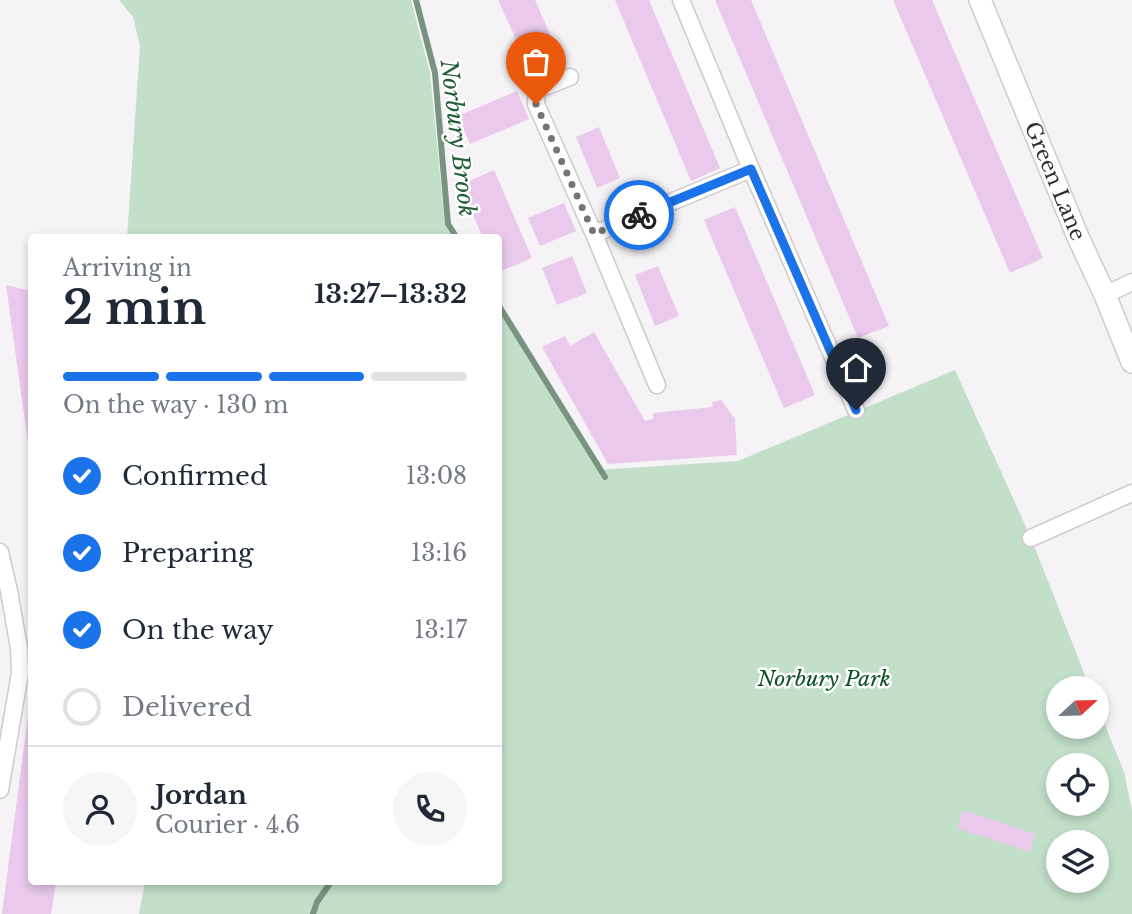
<!DOCTYPE html>
<meta charset="utf-8">
<style>
:root{--surface:#fff;--page:#f6f6f7;--text:#1f2937;--muted:#747a83;--line:#e0e1e3;--accent:#1a73e8}
body{margin:0;font-family:"Libre Baskerville",serif;background:var(--page);color:var(--text);height:100vh;display:flex;flex-direction:column;font-size:26px;white-space:nowrap}
*{box-sizing:border-box;margin:0}
p{font-size:23px;color:var(--muted)}
.icon{flex:none;width:38px;height:38px;fill:none;stroke:currentColor;stroke-width:2;stroke-linecap:round;stroke-linejoin:round}
.map{position:relative;flex:1;overflow:hidden}
.drawer{position:absolute;left:28px;top:234px;width:474px;height:651px;display:flex;flex-direction:column;background:var(--surface);border-radius:7px;box-shadow:0 4px 10px #0003}
.drawer>*{flex:none}
.needle{width:46px;rotate:68deg}
.fabs{position:absolute;left:1046px;top:676px;display:grid;gap:14px}
.fabs a{display:grid;place-items:center;width:63px;height:63px;border-radius:50%;background:var(--surface);box-shadow:0 4px 10px #0003;font-size:35px}
.pin{position:absolute;display:grid;place-items:center;width:60px;height:60px;color:#fff;margin:-72px -30px;border-radius:50% 50% 50% 0;rotate:-45deg;box-shadow:0 0 7px #0007}
.pin .icon{rotate:45deg}
.courier{position:absolute;display:grid;place-items:center;width:70px;height:70px;margin:-35px;border:5px solid #1a73e8;border-radius:50%;background:#fff;color:#222;box-shadow:0 2px 9px #0007}
.overview em{font-style:normal;font-weight:700}
.overview div{display:flex;flex-direction:column-reverse}
.overview{display:flex;align-items:center;justify-content:space-between;height:119px;padding:0 35px}
h1{font-size:46px;font-weight:700;line-height:52px}
.bar{display:grid;grid-template-columns:repeat(4,1fr);gap:10px 7px;align-content:center;height:84px;padding:0 35px}
.bar i{height:9px;border-radius:5px;background:var(--line)}
.bar .selected{background:var(--accent)}
.bar p{grid-column:span 4}
.line{display:flex;align-items:center;gap:18px;padding:0 35px;border-top:2px solid var(--line)}
.line div{flex:1}
.round{display:grid;place-items:center;flex:none;width:74px;height:74px;border-radius:37px;background:var(--page)}
ol{padding:0 35px;list-style:none}
li{display:flex;align-items:center;gap:21px;height:77px}
li p{margin-inline-start:auto}
li .icon{padding:7px;border-radius:50%;background:var(--accent);color:#fff;stroke-width:4}
li:last-child{color:var(--muted)}
li i{width:38px;height:38px;border:4px solid var(--line);border-radius:50%}
.map>svg:first-child{display:block}
.green{fill:#c1dfc9;fill-rule:evenodd}
.lines{fill:none;stroke-linecap:round;stroke-linejoin:round}
.stream{stroke:#789480;stroke-width:6}
.building{fill:#eac9ec}
.street-casing{stroke:#cecace;stroke-width:19}
.secondary-casing{stroke:#cecace;stroke-width:24}
.street{stroke:#fff;stroke-width:16}
.secondary{stroke:#fff;stroke-width:21}
.done{stroke:#767476;stroke-width:7;stroke-dasharray:0 12.6}
.route{stroke:#1a73e8;stroke-width:9}
.labels{text-anchor:middle;dominant-baseline:central;stroke-width:5;stroke-linejoin:round;paint-order:stroke}
.street-label{font-size:21px;fill:#312f31;stroke:#fff}
.park-label{font-size:21px;font-style:italic;fill:#0e502b;stroke:#fff}
.water-label{font-size:23px;font-style:italic;fill:#215f39;stroke:#fff}
</style>
<div class="map">
<svg width="1132" height="914" viewBox="0 0 1132 914">
<rect width="100%" height="100%" fill="#f6f3f6"/>
<path class="green" d="M119,0h292l19,73 15,152 8,13h-326l13,-192 -7,-29z
M499,312l98,158 141,-9 217,-91 76,168 59,150h-31v38h38v-21l27,67 8,39v103h-993l6,-32h354zM1059,765h38v38h-38zM1059,842h38v38h-38z"/>
<g class="lines">
<path class="stream" d="M416,0l19,73 13,151 9,14
M499,306l106,171
M313,914l4,-12 14,-20"/>
</g>
<path class="building" d="M498,0h37l31,70 -30,13z
M615,0h34l71,168 -29,13z
M715,0h36l138,326 -31,12z
M893,0h39l111,258 -33,15z
M517,91l12,28 -59,25 -12,-28z
M599,127l21,51 -23,10 -21,-51z
M494,170l38,88 -33,14v-34h-16l-23,-53z
M564,203l12,28 -36,15 -12,-28z
M735,207l80,188 -31,13 -80,-188z
M572,256l15,37 -30,12 -15,-37z
M658,266l21,50 -24,10 -20,-51z
M6,285l26,6v167h-2z
M594,332l51,89 8,-2v-6l60,-6 -1,-5 9,-2 14,19 2,36 -129,9 -66,-117 23,-11 5,10z
M30,700h2v182h24l-5,32h-49z
M963,810l72,24 -5,18 -73,-24z"/>
<g class="lines">
<g class="street-casing">
<path id="street" d="M681,0l70,169 105,241
M570,77l-33,13 -1,14 58,130
M1105,295l27,-13
M657,385l-63,-151 157,-65
M1031,538l101,-45
M0,552l9,39 10,57 1,25 -20,117"/>
</g>
<g class="secondary-casing">
<g id="secondary">
<path id="s1" d="M980,0l98,237 27,58 27,67"/>
</g>
</g>
<use href="#street" class="street"/>
<use href="#secondary" class="secondary"/>
</g>
<g class="lines">
<path class="done" d="M536,104l58,130 45,-19"/>
<path class="route" d="M639,215l112,-46 105,241"/>
</g>
<g class="labels">
<g class="street-label">
<text stroke="none"><textPath href="#s1" startOffset="196">Green Lane</textPath></text>
</g>
<g class="park-label">
<text x="824" y="679">Norbury Park</text>
</g>
<g class="water-label">
<text transform="translate(458 138) rotate(83)">Norbury Brook</text>
</g>
</g>
</svg>
<div class="fabs">
<a><svg class="needle" viewBox="-14 -14 28 28"><path d="M0-13l5 13h-10z" fill="#e53935"/><path d="M0 13l5-13h-10z" fill="#747a83"/></svg></a>
<a><svg class="icon" aria-label="locate" viewBox="0 0 24 24"><circle cx="12" cy="12" r="6"/><path d="M12 2v4M12 18v4M2 12h4M18 12h4"/></svg></a>
<a><svg class="icon" aria-label="layers" viewBox="0 0 24 24"><path d="M12 4l9 5-9 5-9-5zM3 14l9 5 9-5"/></svg></a>
</div>
<div class="pin" style="left:536px;top:104px;background:#ea580c"><svg class="icon" aria-label="bag" viewBox="0 0 24 24"><path d="M5 8h14l-1 12H6zM9 8a3 3 0 0 1 6 0"/></svg></div>
<div class="pin" style="left:856px;top:410px;background:#1f2937"><svg class="icon" aria-label="home" viewBox="0 0 24 24"><path d="M3 11l9-7 9 7M6 9v11h12V9"/></svg></div>
<div class="courier" style="left:639px;top:215px"><svg class="icon" aria-label="bike" viewBox="0 0 24 24"><circle cx="6" cy="16" r="4"/><circle cx="18" cy="16" r="4"/><path d="M6 16l4-8h5l3 8M10 8l3 8H6M13 5h3"/></svg></div>
<section class="drawer">
<div class="overview"><div><h1>2 min</h1><p>Arriving in</p></div><em>13:27–13:32</em></div>
<div class="bar"><i class="selected"></i><i class="selected"></i><i class="selected"></i><i></i><p>On the way · 130 m</p></div>
<ol>
<li><svg class="icon" aria-label="check" viewBox="0 0 24 24"><path d="M5 12l5 5 9-10"/></svg>Confirmed<p>13:08</p></li>
<li><svg class="icon" aria-label="check" viewBox="0 0 24 24"><path d="M5 12l5 5 9-10"/></svg>Preparing<p>13:16</p></li>
<li><svg class="icon" aria-label="check" viewBox="0 0 24 24"><path d="M5 12l5 5 9-10"/></svg>On the way<p>13:17</p></li>
<li><i></i>Delivered</li>
</ol>
<div class="line" style="height:126px"><a class="round"><svg class="icon" aria-label="person" viewBox="0 0 24 24"><circle cx="12" cy="8" r="4"/><path d="M4 21q1-7 8-7t8 7"/></svg></a><div><b>Jordan</b><p>Courier · 4.6</p></div><a class="round"><svg class="icon" aria-label="phone" viewBox="0 0 24 24"><path d="M5 4h4l2 5-3 2q2 4 5 5l2-3 5 2v4C11 20 4 13 5 4z"/></svg></a></div>
</section>
</div>
